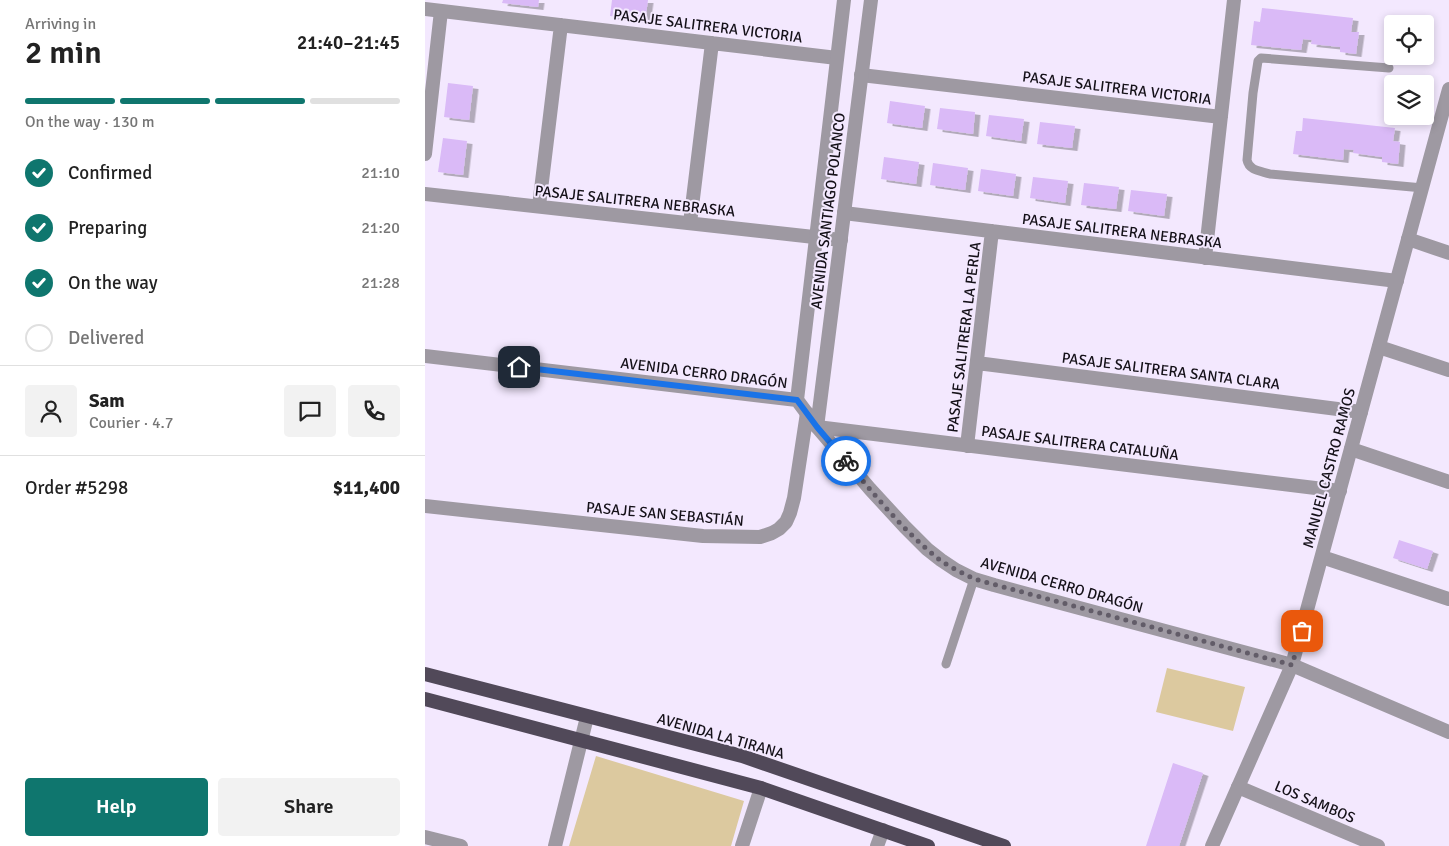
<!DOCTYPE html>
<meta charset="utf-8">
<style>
:root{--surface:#fff;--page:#f2f2f2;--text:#222;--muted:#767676;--line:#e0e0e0;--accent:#0f766e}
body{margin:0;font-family:Signika,sans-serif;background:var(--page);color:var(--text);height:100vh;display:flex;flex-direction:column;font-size:19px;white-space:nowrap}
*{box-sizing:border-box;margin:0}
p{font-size:16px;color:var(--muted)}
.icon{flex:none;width:28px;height:28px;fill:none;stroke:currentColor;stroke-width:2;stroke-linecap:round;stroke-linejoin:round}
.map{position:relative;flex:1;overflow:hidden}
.panel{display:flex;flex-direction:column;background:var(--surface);width:425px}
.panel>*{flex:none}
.buttons{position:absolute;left:959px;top:15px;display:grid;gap:10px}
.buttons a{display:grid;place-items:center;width:50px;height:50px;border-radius:5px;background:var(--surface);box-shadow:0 2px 8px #0003;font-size:25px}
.pin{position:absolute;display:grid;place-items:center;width:42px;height:42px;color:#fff;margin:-21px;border-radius:10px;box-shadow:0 2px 8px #0006}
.courier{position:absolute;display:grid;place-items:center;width:50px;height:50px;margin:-25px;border:4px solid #1a73e8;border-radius:50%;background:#fff;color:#222;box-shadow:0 1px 6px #0007}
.headline em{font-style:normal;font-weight:600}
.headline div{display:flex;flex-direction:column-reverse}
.headline{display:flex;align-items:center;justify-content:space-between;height:85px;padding:0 25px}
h1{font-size:32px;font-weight:600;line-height:38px}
.bar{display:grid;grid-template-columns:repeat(4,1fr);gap:8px 5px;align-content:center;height:60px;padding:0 25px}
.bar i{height:6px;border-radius:4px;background:var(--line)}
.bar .current{background:var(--accent)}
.bar p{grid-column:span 4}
.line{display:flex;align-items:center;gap:12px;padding:0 25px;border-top:1px solid var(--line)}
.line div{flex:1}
.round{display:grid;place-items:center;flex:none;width:52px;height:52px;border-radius:5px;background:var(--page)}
ol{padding:0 25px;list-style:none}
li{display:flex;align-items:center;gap:15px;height:55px}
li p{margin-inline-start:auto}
li .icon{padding:5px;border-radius:50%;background:var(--accent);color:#fff;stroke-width:4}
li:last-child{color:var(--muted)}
li i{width:28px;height:28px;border:2px solid var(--line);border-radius:50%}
.action{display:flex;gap:10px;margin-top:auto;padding:10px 25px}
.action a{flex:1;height:58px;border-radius:5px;background:var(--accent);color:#fff;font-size:20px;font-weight:600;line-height:58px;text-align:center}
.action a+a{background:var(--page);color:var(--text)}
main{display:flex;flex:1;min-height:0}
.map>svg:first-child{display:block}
.green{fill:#dcc99f}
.building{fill:#dabaf7;filter:url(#shadow)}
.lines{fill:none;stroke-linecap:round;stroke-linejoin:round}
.service{stroke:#9e99a2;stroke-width:9}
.minor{stroke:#9e99a2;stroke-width:14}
.tertiary{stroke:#9e99a2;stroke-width:14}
.trunk{stroke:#514959;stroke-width:14}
.done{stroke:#625c68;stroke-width:5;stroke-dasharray:0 9}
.route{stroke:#1a73e8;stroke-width:6}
.labels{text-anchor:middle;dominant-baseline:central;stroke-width:4;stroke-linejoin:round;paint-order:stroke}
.street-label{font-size:15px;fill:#141018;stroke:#f3e8fe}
</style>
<main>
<section class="panel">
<div class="headline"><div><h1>2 min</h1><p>Arriving in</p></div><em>21:40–21:45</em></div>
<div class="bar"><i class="current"></i><i class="current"></i><i class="current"></i><i></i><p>On the way · 130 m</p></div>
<ol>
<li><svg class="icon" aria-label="check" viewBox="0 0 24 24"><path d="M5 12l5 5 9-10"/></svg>Confirmed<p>21:10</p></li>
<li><svg class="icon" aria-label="check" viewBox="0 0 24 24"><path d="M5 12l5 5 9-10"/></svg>Preparing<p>21:20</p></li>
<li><svg class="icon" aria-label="check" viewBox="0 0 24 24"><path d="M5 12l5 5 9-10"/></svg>On the way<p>21:28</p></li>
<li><i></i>Delivered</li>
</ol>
<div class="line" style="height:90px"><a class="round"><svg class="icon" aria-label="person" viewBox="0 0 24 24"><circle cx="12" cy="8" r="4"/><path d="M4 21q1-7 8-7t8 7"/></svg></a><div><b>Sam</b><p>Courier · 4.7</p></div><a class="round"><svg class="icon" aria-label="chat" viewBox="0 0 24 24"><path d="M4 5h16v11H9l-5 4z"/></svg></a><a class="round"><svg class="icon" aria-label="phone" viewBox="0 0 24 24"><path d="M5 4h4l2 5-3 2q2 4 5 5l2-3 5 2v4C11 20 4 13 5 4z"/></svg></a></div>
<div class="line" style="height:65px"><div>Order #5298</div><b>$11,400</b></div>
<div class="action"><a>Help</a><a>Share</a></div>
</section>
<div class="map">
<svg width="1024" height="846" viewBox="0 0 1024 846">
<defs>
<filter id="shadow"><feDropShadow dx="5.5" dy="3" stdDeviation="0" flood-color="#0004"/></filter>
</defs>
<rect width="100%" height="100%" fill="#f3e8fe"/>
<path class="green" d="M742,668l78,19 -12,44 -77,-19z
M171,756l148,45 -13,45h-162z"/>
<path class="building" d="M78,0h36l-1,7 -36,-4z
M187,0h36l-3,21 -35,-5z
M837,8l91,10 -2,14h8l-3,22 -16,-2v-5l-29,-3 1,-4 -9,-1 -2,11 -50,-5 3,-24 6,1z
M23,83l25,3 -4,34 -25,-3z
M465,101l35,5 -3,22 -35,-5z
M515,108l35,4 -2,22 -36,-5z
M564,115l35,4 -3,22 -35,-5z
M878,118l92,10 -2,13 7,1 -2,22 -16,-2v-5l-29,-4 1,-3 -10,-1 -1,11 -50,-6 3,-23h6z
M615,122l35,4 -3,22 -35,-4z
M18,138l24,3 -4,34 -25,-3z
M459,157l35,5 -3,22 -35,-5z
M508,163l35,5 -3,22 -35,-5z
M556,169l35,5 -3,22 -35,-5z
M608,177l35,4 -3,22 -35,-5z
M659,183l35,4 -3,22 -35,-4z
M706,190l36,4 -3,22 -36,-5z
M974,540l34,11 -6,18 -34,-11z
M748,763l30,10 -24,73h-33z"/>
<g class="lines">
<path class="service" d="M964,68l-128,-10 -3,3 -5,32 -6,67c2,11 14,11 23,14l153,14
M521,664l28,-85"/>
<path class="minor" d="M0,9l412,49
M436,75l360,42
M0,154l16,-143
M0,194l416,46
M114,206l22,-181
M419,213l553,68
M265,223l22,-180
M983,239l41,14
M780,258l29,-258
M954,347l70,23
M552,363l384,49
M392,427l523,64
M542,446l25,-215
M926,449l98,33
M0,506l278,30 57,1 12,-4 7,-4 7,-7 4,-9 4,-15 13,-85
M897,557l127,42
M813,787l140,59
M0,837l36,9
M130,846l32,-129
M317,846l19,-58
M452,846l6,-16"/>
<path class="tertiary" d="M0,356l372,44 20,27 53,62 35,38 22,22 14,11 15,10 18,9 20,6 298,80 157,67
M372,400l47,-400
M392,427l54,-427
M787,846l80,-181 157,-576"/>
<path class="trunk" d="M0,674l317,82 262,90
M0,699l336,89 167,58"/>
</g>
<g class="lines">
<path class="done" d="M421,461c29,34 59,72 94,99 11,8 23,13 34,19l318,86 10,-34"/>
<path class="route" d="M94,367l278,33 20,27 29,34"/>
</g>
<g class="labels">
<g class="street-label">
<text transform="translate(283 26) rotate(7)">PASAJE SALITRERA VICTORIA</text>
<text transform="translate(692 88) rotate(7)">PASAJE SALITRERA VICTORIA</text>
<text transform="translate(210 201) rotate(6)">PASAJE SALITRERA NEBRASKA</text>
<text transform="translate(403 211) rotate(-83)">AVENIDA SANTIAGO POLANCO</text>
<text transform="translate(697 231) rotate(7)">PASAJE SALITRERA NEBRASKA</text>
<text transform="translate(539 337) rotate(-83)">PASAJE SALITRERA LA PERLA</text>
<text transform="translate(746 371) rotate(7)">PASAJE SALITRERA SANTA CLARA</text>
<text transform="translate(279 373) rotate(7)">AVENIDA CERRO DRAGÓN</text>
<text transform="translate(655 443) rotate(7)">PASAJE SALITRERA CATALUÑA</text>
<text transform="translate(904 468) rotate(-75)">MANUEL CASTRO RAMOS</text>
<text transform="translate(240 514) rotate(5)">PASAJE SAN SEBASTIÁN</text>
<text transform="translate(637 585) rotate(16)">AVENIDA CERRO DRAGÓN</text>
<text transform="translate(296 736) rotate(16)">AVENIDA LA TIRANA</text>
<text transform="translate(890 802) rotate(23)">LOS SAMBOS</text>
</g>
</g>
</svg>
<div class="buttons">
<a><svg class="icon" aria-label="locate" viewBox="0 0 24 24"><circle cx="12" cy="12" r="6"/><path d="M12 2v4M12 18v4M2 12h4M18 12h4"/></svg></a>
<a><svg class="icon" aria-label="layers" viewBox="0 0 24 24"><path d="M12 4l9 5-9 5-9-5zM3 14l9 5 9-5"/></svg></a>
</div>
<div class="pin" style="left:877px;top:631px;background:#ea580c"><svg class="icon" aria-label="bag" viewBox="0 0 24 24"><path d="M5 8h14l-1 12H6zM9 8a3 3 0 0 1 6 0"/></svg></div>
<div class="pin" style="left:94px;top:367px;background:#1f2937"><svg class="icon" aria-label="home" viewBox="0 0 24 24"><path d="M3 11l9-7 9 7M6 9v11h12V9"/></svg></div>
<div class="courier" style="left:421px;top:461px"><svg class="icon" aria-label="bike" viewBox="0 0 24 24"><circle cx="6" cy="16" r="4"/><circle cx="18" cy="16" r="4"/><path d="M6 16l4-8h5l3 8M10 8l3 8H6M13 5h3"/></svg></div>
</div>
</main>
